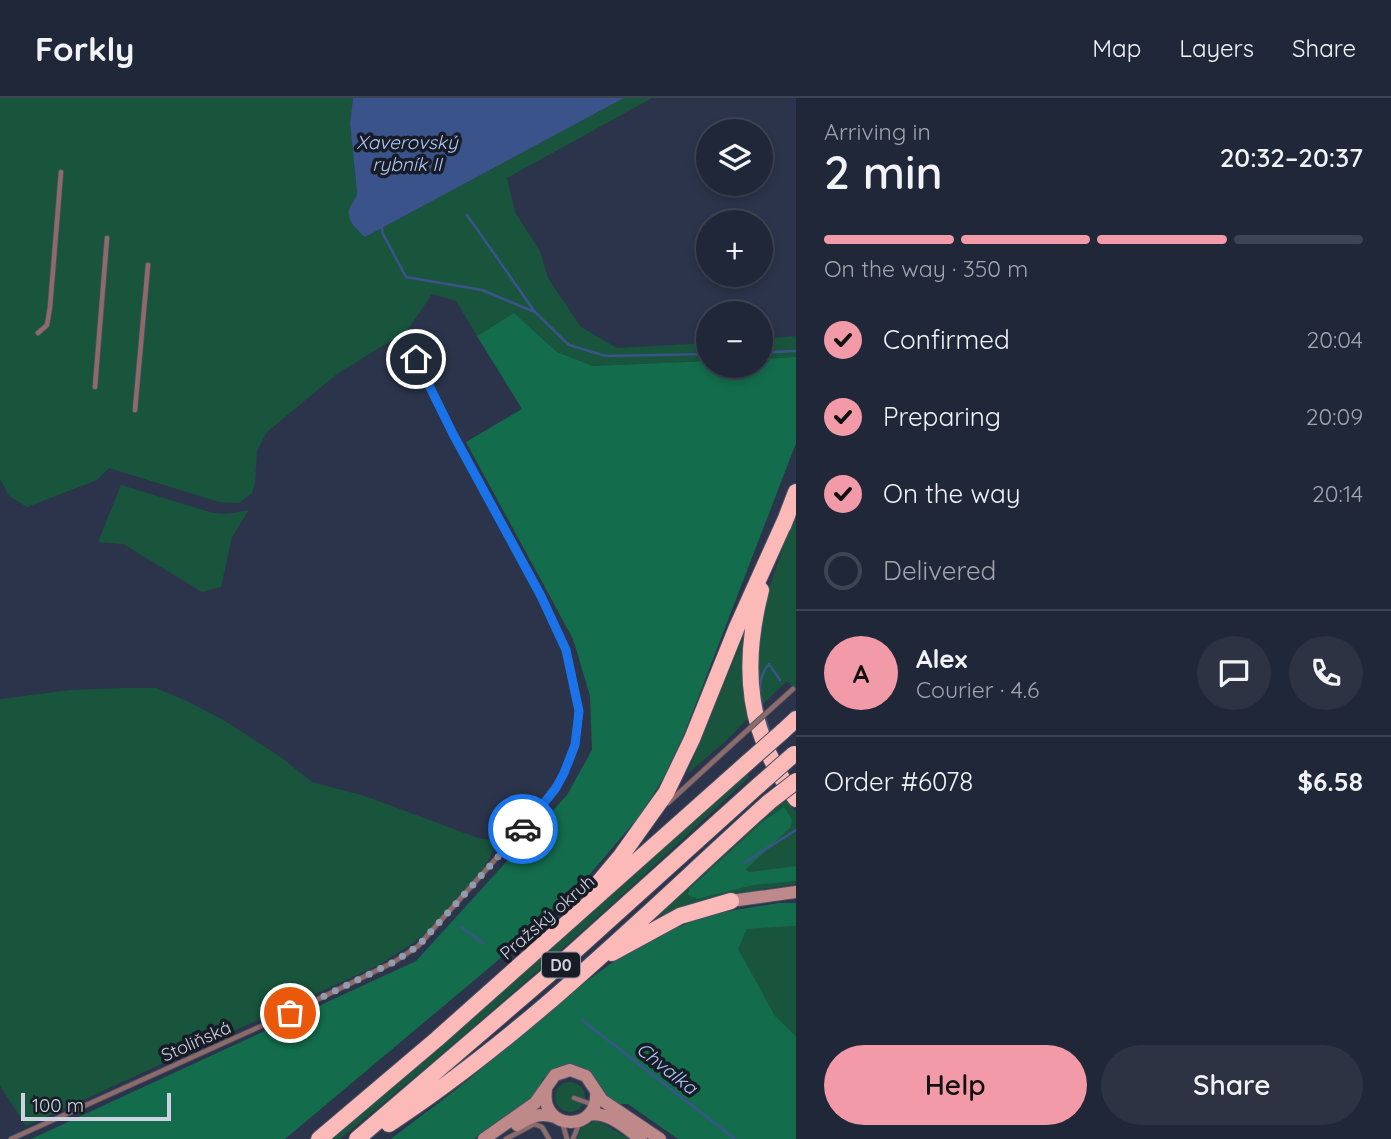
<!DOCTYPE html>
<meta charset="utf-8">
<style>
:root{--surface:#202738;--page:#2d3343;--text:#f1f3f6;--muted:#a2a5ae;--line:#3d4453;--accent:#f39aa8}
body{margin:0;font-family:Quicksand,sans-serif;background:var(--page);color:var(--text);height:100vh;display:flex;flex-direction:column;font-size:26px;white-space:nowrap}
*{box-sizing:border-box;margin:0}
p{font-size:23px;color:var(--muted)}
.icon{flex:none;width:38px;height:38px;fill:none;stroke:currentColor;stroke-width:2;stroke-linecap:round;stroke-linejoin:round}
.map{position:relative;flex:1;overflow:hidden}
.drawer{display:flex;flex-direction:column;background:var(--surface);width:595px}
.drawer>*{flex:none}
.tools{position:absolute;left:696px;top:21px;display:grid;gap:14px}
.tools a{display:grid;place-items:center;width:77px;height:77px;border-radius:50%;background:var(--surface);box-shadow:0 4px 10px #0003,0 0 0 2px var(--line);font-size:35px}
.scale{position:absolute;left:21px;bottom:18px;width:150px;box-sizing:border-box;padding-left:7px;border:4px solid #ccd2e0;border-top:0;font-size:19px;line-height:24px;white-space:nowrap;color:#ccd2e0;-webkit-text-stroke:5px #181c26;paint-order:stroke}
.pin{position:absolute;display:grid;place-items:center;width:60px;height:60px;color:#fff;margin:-30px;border:4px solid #fff;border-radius:50%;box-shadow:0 2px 7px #0007}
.courier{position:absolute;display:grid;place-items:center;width:70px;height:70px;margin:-35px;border:5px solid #1a73e8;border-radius:50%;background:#fff;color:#222;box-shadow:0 2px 9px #0007}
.head em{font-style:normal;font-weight:600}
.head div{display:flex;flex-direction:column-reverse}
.head{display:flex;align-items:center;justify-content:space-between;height:119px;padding:0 28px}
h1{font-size:46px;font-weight:600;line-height:52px}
.bar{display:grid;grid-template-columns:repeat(4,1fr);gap:10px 7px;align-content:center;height:84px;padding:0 28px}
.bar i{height:9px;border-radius:5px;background:var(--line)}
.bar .active{background:var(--accent)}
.bar p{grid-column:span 4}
.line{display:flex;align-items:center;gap:18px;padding:0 28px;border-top:2px solid var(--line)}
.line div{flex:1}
.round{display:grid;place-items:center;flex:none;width:74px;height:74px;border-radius:37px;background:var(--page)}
ol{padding:0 28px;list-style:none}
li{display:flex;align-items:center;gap:21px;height:77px}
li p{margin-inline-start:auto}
li .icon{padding:7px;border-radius:50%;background:var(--accent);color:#111;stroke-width:4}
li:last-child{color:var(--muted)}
li i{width:38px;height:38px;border:4px solid var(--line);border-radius:50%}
.cta{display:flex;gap:14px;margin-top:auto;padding:14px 28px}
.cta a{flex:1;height:80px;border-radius:42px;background:var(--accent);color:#111;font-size:28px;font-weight:600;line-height:80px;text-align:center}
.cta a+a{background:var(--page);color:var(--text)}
header{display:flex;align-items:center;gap:42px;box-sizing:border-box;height:98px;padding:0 35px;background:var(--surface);border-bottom:2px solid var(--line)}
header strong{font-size:33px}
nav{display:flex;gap:38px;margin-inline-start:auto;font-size:24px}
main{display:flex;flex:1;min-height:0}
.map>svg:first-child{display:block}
.green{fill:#19543d}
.forest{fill:#136d4d}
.water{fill:#3a548b}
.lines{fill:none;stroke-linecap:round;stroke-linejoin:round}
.stream{stroke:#3a548b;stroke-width:2.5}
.lane-casing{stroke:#485065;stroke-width:6}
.secondary-casing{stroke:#485065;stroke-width:14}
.highway-casing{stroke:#485065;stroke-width:18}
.lane{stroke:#8d6b6a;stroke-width:4.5}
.secondary{stroke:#be8988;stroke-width:12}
.highway{stroke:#fbbab8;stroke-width:16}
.lane-bridge-casing{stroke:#485065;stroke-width:6;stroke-linecap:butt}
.highway-bridge-casing{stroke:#485065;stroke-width:18;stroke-linecap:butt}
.lane-bridge{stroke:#8d6b6a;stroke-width:4.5}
.highway-bridge{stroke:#fbbab8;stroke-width:16}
.done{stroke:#949bac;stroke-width:7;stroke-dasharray:0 12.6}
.route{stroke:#1a73e8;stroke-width:9}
.labels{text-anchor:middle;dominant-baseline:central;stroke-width:7;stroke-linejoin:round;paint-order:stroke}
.shield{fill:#181c26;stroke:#969ba8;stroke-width:2}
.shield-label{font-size:16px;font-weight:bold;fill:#ccd2e0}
.street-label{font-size:18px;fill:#ccd2e0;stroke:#181c26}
.water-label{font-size:19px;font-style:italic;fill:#aec8f9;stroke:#181c26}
</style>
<header>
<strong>Forkly</strong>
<nav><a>Map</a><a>Layers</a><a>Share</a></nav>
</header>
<main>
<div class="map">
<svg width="796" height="1041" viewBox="0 0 796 1041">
<rect width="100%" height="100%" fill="#2b344a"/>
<path class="green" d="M0,0h353l-3,25 7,70 -2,35 10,9 259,-139h28l-145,80 8,34 25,39 8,27 33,49 36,21 92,-5v18l-116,5 -36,-14 -43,-39 -37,23 -21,-35 -24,-7 -25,37 -70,43 -70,58 -10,19 -2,33 -3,9 -13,10 -20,-1 -110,-34 -12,12 -70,27 -18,-11 -9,-17z
M796,238v21l-35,2v-20z
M121,387l92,28 14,1 22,-4 -17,27 -11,50 -19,5 -79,-48 -25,-2z
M796,412v180l-9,-9 -27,26 -4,-50 10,-60z
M744,537l-2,41 6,42 -22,23 -39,33z
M120,590h36l33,14 36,19 57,37 30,24 53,14 113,42 19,3c-11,34 -50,75 -77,97 -13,10 -28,18 -41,27l-353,161 -26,-40v-387l71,-9z
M747,676l2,3c-133,126 -267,246 -409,362h-9l167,-143z
M786,702l10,12v54l-47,6 -3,-4 44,-40 -30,-4 -73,67 8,8 59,-14 41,-4 1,3 -76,12 -61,20 -2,-3 106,-97z
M796,828v110l-21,-20 -38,-66 10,-21z
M555 999a15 15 0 1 1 30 0a15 15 0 1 1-30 0Z
M598,1022l31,19h-52l5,-13z"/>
<path class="forest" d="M514,215l43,39 36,14 116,-5v5h52v-7l35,-2v86l-111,289 -21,45 -22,36 -63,74 -83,75 -211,177h-254l385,-178 151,-166 25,-45 -2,-54 -17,-57 -107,-197 56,-33 -45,-73z
M784,709l8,13 -2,8 -44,41 3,3 47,-6v15l-42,4 -57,14 -9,-4 1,-6 71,-65z
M779,805h17v23l-49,3 -9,20 37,67 21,20v103h-118l-50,-35h-8l-10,-5 -7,-5 -11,-20 -10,-6 -13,-3 -19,7 -7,7 -9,18 -60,42h-83c28,-22 57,-42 84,-65 67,-55 128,-118 211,-150 29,-12 62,-16 93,-21z"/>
<path class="water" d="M353,0h271l-259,139c-7,-6 -18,-15 -16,-27 2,-6 7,-10 8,-17l-7,-70z"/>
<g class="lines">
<path class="stream" d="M467,117l68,97 34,33 37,11 103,-2
M381,127l2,9 23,43 76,13 53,22
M772,254l24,-1
M771,637c-8,-21 -19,-53 -2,-71l11,16
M744,765l52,-33
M461,829l22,16
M582,922l153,119"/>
<g class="lane-casing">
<path id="lane" d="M38,235l9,-8 3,-18 11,-135
M95,289l12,-149
M135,312l13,-145
M772,610l21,-19
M668,705l72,-66
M574,1000l20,7
M563,1027l4,14
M11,1041l279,-126 104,-51 24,-16 117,-131 29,-42 11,-28 4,-34 -13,-61 -25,-54 -88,-162 -37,-75
M506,1041l28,-15 8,3 7,12
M573,1041l6,-15"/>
</g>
<g class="secondary-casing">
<path id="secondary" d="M731,803l65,-9
M546,992c-6,42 54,43 50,1
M588,1017c19,-5 39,14 53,24
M517,1027c12,-8 23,-13 38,-8
M484,1041l51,-36 20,-28 15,-5 16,6 16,24 58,39"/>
</g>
<g class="highway-casing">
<path id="highway" d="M783,428l13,-34
M761,492c-20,78 -14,144 35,209
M782,634l14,-13
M590,795l31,-37 45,-63 26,-54 45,-112 50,-111
M612,855l68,-37 51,-15
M389,1026c139,-91 257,-211 380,-322
M319,1041l118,-100 311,-277
M357,1041l189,-162 213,-192"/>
</g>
<use href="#lane" class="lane"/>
<use href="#secondary" class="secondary"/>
<use href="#highway" class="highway"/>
<g class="lane-bridge-casing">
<path id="lane-bridge" d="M740,639l32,-29"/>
</g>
<g class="highway-bridge-casing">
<path id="highway-bridge" d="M748,664l34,-30
M759,687l35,-31
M769,704l27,-21"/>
</g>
<use href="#lane-bridge" class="lane-bridge"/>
<use href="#highway-bridge" class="highway-bridge"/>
</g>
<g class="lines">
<path class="done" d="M290,915l104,-51 24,-16 105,-117"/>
<path class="route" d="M416,261l37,75 88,162 25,54 13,61 -4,34 -11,28 -8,15 -33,41"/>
</g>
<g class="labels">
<rect class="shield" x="542" y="854.5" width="38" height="25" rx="5"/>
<g class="shield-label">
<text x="561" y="867">D0</text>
</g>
<g class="street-label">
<text transform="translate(547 819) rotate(-41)">Pražský okruh</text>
<text transform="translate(196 943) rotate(-24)">Stoliňská</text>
</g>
<g class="water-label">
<text x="407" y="44">Xaverovský<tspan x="407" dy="22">rybník II</tspan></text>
<text transform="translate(667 970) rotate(38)">Chvalka</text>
</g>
</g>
</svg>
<div class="tools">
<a><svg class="icon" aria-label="layers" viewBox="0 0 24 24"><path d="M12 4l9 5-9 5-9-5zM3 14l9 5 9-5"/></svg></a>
<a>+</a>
<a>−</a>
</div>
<div class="scale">100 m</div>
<div class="pin" style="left:290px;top:915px;background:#ea580c"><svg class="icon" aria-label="bag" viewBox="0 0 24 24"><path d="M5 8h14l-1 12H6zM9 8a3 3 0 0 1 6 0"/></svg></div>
<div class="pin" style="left:416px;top:261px;background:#1f2937"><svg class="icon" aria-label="home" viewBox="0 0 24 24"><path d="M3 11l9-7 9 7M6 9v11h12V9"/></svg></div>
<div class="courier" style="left:523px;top:731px"><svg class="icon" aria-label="car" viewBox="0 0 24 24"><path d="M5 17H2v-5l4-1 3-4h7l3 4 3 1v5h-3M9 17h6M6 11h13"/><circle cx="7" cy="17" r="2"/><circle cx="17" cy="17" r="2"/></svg></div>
</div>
<section class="drawer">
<div class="head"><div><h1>2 min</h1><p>Arriving in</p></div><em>20:32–20:37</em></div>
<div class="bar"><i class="active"></i><i class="active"></i><i class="active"></i><i></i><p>On the way · 350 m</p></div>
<ol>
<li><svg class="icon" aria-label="check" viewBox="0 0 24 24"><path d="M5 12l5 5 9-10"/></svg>Confirmed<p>20:04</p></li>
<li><svg class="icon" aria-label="check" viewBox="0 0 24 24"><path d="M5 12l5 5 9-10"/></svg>Preparing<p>20:09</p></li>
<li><svg class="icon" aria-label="check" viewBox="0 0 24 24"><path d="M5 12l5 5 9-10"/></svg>On the way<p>20:14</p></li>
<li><i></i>Delivered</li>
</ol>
<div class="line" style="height:126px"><b class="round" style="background:var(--accent);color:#111">A</b><div><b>Alex</b><p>Courier · 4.6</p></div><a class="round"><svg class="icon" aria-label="chat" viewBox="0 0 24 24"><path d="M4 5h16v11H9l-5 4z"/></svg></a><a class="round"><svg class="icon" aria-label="phone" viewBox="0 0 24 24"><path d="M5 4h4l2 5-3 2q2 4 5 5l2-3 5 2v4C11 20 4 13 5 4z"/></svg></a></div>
<div class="line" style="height:91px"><div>Order #6078</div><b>$6.58</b></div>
<div class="cta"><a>Help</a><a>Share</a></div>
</section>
</main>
